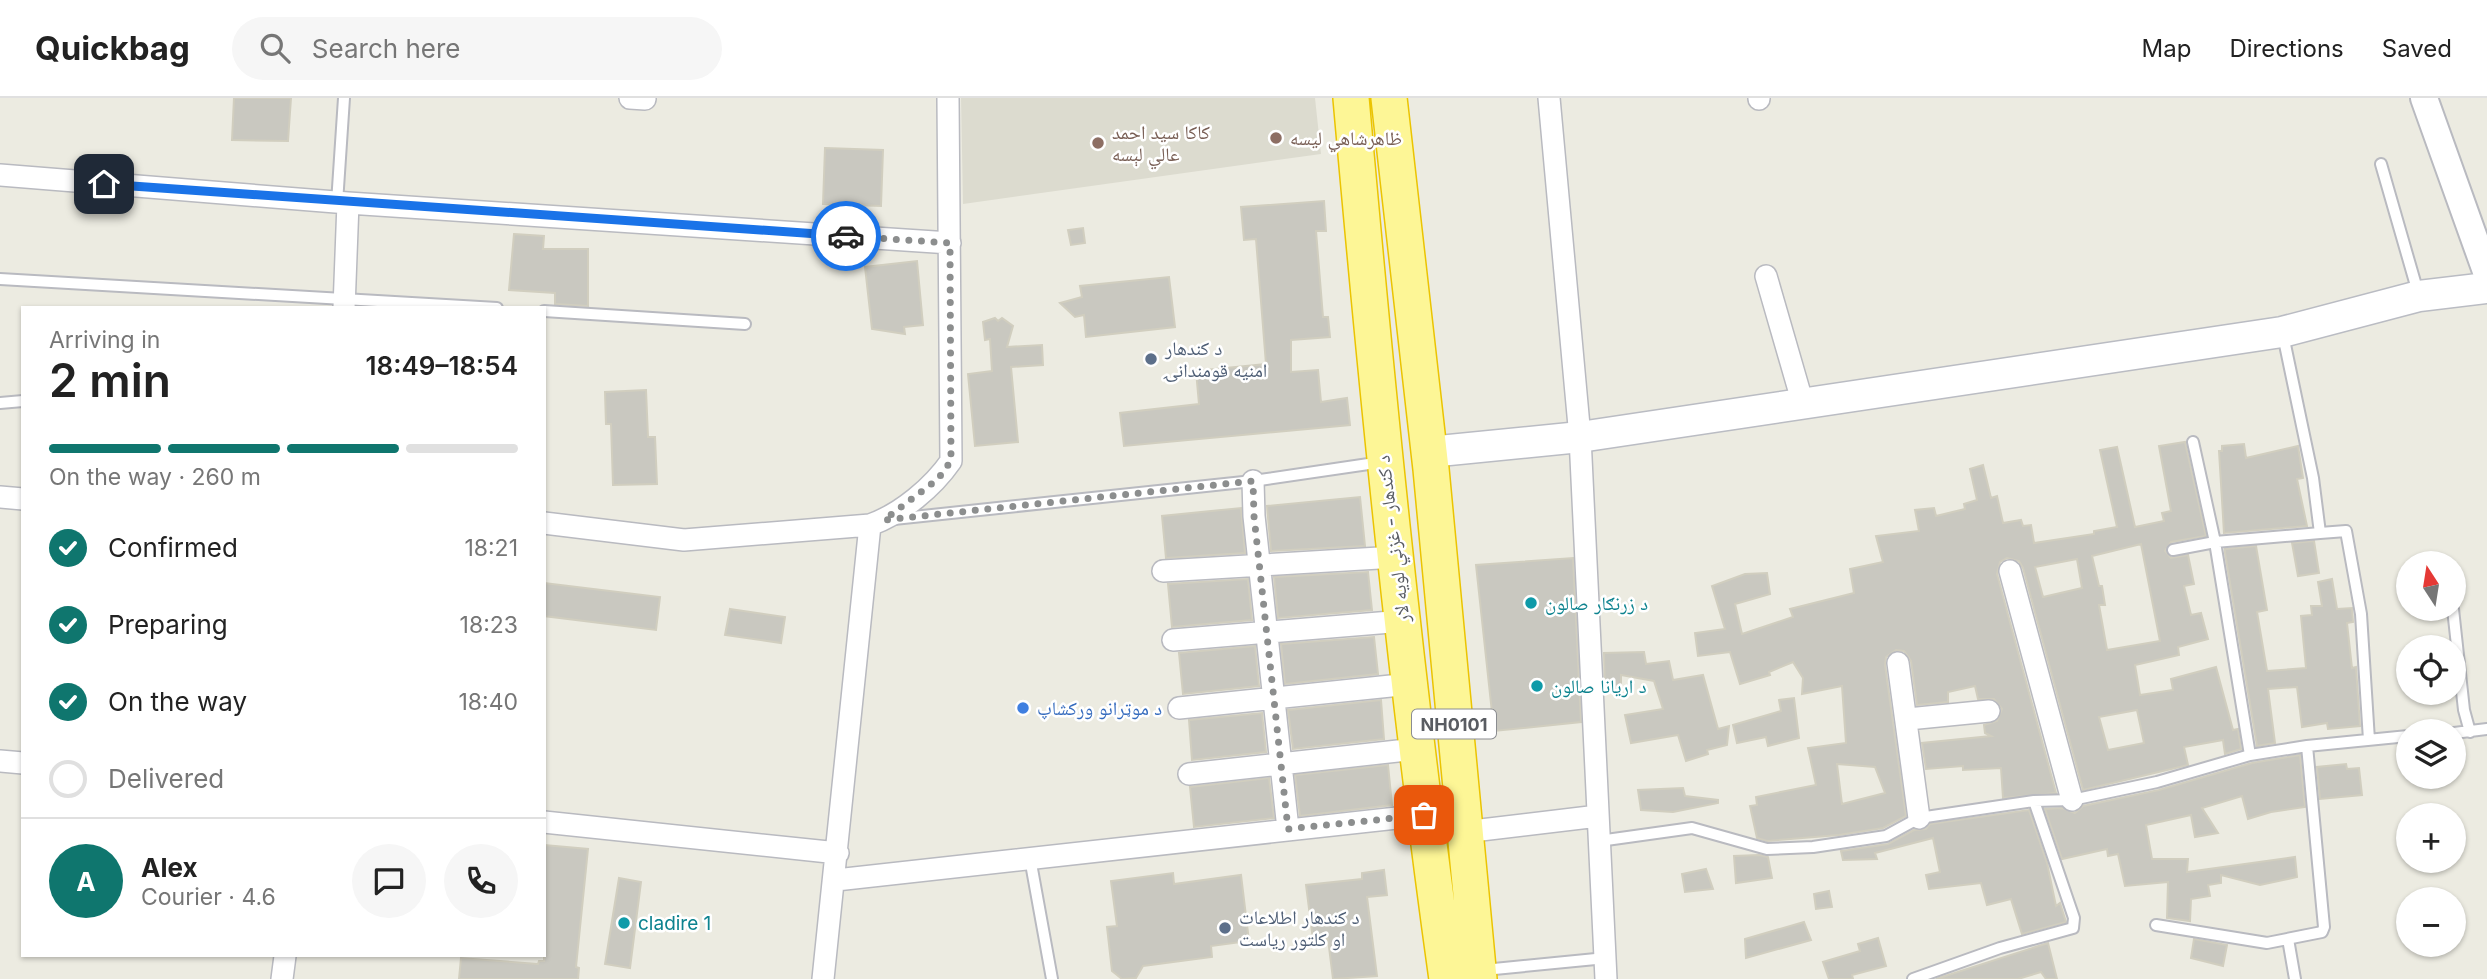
<!DOCTYPE html>
<meta charset="utf-8">
<style>
:root{--surface:#fff;--page:#f6f6f6;--text:#222;--muted:#767676;--line:#e0e0e0;--accent:#0f766e}
body{margin:0;font-family:Inter,"Noto Naskh Arabic",sans-serif;background:var(--page);color:var(--text);height:100vh;display:flex;flex-direction:column;font-size:26px;white-space:nowrap}
*{box-sizing:border-box;margin:0}
p{font-size:23px;color:var(--muted)}
.icon{flex:none;width:38px;height:38px;fill:none;stroke:currentColor;stroke-width:2;stroke-linecap:round;stroke-linejoin:round}
.map{position:relative;flex:1;overflow:hidden}
.side{position:absolute;left:21px;top:208px;width:525px;height:651px;display:flex;flex-direction:column;background:var(--surface);border-radius:0px;box-shadow:0 2px 5px #0004}
.side>*{flex:none}
.needle{width:46px;rotate:348deg}
.controls{position:absolute;left:2396px;top:453px;display:grid;gap:14px}
.controls a{display:grid;place-items:center;width:70px;height:70px;border-radius:50%;background:var(--surface);box-shadow:0 2px 5px #0004;font-size:35px}
.pin{position:absolute;display:grid;place-items:center;width:60px;height:60px;color:#fff;margin:-30px;border-radius:14px;box-shadow:0 4px 10px #0006}
.courier{position:absolute;display:grid;place-items:center;width:70px;height:70px;margin:-35px;border:5px solid #1a73e8;border-radius:50%;background:#fff;color:#222;box-shadow:0 2px 9px #0007}
.head em{font-style:normal;font-weight:600}
.head div{display:flex;flex-direction:column-reverse}
.head{display:flex;align-items:center;justify-content:space-between;height:119px;padding:0 28px}
h1{font-size:46px;font-weight:600;line-height:52px}
.bar{display:grid;grid-template-columns:repeat(4,1fr);gap:10px 7px;align-content:center;height:84px;padding:0 28px}
.bar i{height:9px;border-radius:5px;background:var(--line)}
.bar .active{background:var(--accent)}
.bar p{grid-column:span 4}
.line{display:flex;align-items:center;gap:18px;padding:0 28px;border-top:2px solid var(--line)}
.line div{flex:1}
.round{display:grid;place-items:center;flex:none;width:74px;height:74px;border-radius:37px;background:var(--page)}
ol{padding:0 28px;list-style:none}
li{display:flex;align-items:center;gap:21px;height:77px}
li p{margin-inline-start:auto}
li .icon{padding:7px;border-radius:50%;background:var(--accent);color:#fff;stroke-width:4}
li:last-child{color:var(--muted)}
li i{width:38px;height:38px;border:4px solid var(--line);border-radius:50%}
header{display:flex;align-items:center;gap:42px;box-sizing:border-box;height:98px;padding:0 35px;background:var(--surface);border-bottom:2px solid var(--line)}
header strong{font-size:33px}
nav{display:flex;gap:38px;margin-inline-start:auto;font-size:24px}
.search{width:490px;height:63px;background:var(--page);display:flex;align-items:center;gap:18px;box-sizing:border-box;padding:0 24px;border-radius:38px;color:var(--muted);font-size:26px}
.map>svg:first-child{display:block}
.education{fill:#dcdbcf}
.building{fill:#c9c8c0;stroke:#d1cebf;stroke-width:2;fill-rule:evenodd}
.lines{fill:none;stroke-linecap:round;stroke-linejoin:round}
.service-casing{stroke:#b9bac0;stroke-width:14}
.minor-casing{stroke:#b9bac0;stroke-width:24}
.tertiary-casing{stroke:#b9bac0;stroke-width:30}
.secondary-casing{stroke:#babcc3;stroke-width:33}
.trunk-casing{stroke:#ebc402;stroke-width:38}
.service{stroke:#fff;stroke-width:10}
.minor{stroke:#fff;stroke-width:21}
.tertiary{stroke:#fff;stroke-width:26}
.secondary{stroke:#fff;stroke-width:30}
.trunk{stroke:#fdf696;stroke-width:35}
.done{stroke:#8c8e8e;stroke-width:7;stroke-dasharray:0 12.6}
.route{stroke:#1a73e8;stroke-width:9}
.education-dot{fill:#8d6e63;stroke:#fff;stroke-width:2.5}
.service-dot{fill:#5c6f8a;stroke:#fff;stroke-width:2.5}
.culture-dot{fill:#0f9aa8;stroke:#fff;stroke-width:2.5}
.shop-dot{fill:#3f7fe0;stroke:#fff;stroke-width:2.5}
.labels{text-anchor:middle;dominant-baseline:central;stroke-width:5;stroke-linejoin:round;paint-order:stroke}
.shield{fill:#fff;stroke:#8b8d91;stroke-width:2}
.shield-label{font-size:18px;font-weight:bold;fill:#595c62}
.education-label{font-size:19px;fill:#785e54;stroke:#fff;text-anchor:start}
.service-label{font-size:19px;fill:#4e5e75;stroke:#fff;text-anchor:start}
.street-label{font-size:19px;fill:#595c62;stroke:#fff}
.culture-label{font-size:19px;fill:#0d838f;stroke:#fff;text-anchor:start}
.shop-label{font-size:19px;fill:#366cbe;stroke:#fff;text-anchor:start}
</style>
<header>
<strong>Quickbag</strong>
<div class="search"><svg class="icon" aria-label="search" viewBox="0 0 24 24"><circle cx="10" cy="10" r="6"/><path d="M15 15l6 6"/></svg>Search here</div>
<nav><a>Map</a><a>Directions</a><a>Saved</a></nav>
</header>
<div class="map">
<svg width="2487" height="881" viewBox="0 0 2487 881">
<rect width="100%" height="100%" fill="#ecebe1"/>
<path class="education" d="M961,0h354l6,56 -358,50z"/>
<path class="building" d="M234,0h57l-3,43 -56,-1z
M825,50l58,2 -2,56 -58,-2z
M1324,103l2,30h-10l7,86h5l2,20 -39,3v32l27,-2 3,32 26,-4 3,27 -226,21 -4,-33 79,-9 -3,-33 70,-7 -10,-125 -12,1 -3,-33z
M1083,130l2,15 -14,2 -3,-15z
M514,136l30,2 -1,13h45v57l-33,-2v-11l-46,-3z
M917,163l6,64 -19,2 1,7 -33,-5 -7,-62z
M1169,179l6,50 -89,10 -2,-22 -9,2 -15,-14 22,-6 -2,-11z
M995,220l3,3 4,-3 11,8 -6,21 35,-2 1,20 -32,2 7,75 -43,4 -7,-72 24,-3 -2,-32 -5,1 -2,-18z
M646,292l2,47h7l2,47 -44,1 -2,-61h-5l-1,-32z
M2185,344l21,94 -35,6 -6,9 6,7 17,-3 6,29 -10,2 7,29 10,-2 7,26 -30,8 1,8 -44,10 5,30 33,-5 -2,-11 45,-12 17,63 5,-1 3,20 -16,5 -2,-14 -39,7 4,18 -105,25 -60,-222 -4,-7 -12,-3 -7,4 -3,12 59,219 -53,5 -2,-30 -38,2v-4l-37,3 -4,-26 69,-7 -6,-3 -1,-8 13,-4 5,-12 -8,-10h-16l-3,-13 -27,6v10l-31,3 -6,-44 -7,-10 -8,-1 -10,7 -1,8 21,151 -23,12 -44,7 -72,6 -10,-3 -7,-32 7,-1 -1,-8 60,-12 -8,-37 38,-5 -4,-57 -40,8 1,-16 -10,-16 -24,10 1,3 -30,9 -10,-32 -32,4 -3,-23 30,-4 -13,-43 33,-12 22,-1 3,21 -35,10 7,30 51,-17 -3,-8 64,-16 -4,-24 33,-7 -7,-26 43,-5 -4,-21 19,-2 2,8 29,-7 -1,-5 13,-4 -7,-31 13,-4 8,33 6,-2 6,27 18,-3 2,6 8,-1 3,18 60,-9v-3l23,-4 -17,-77 17,-3 18,80 29,-6 -2,-8 9,-2 -12,-65zM2141,446l19,97 -53,9 -8,-45h6l-3,-19h-3l-7,-30zM2077,461l5,29 -39,9 -8,-30zM2137,612l7,33 -36,7 -9,-33zM1837,666l38,3 10,26 -43,11z
M2244,346l2,14 52,-12 5,32 -6,1 10,47 -83,7 -5,-82h3v-5z
M1360,399l5,49 -94,5 -4,-45z
M1241,410l4,45 -79,5 -4,-42z
M2314,443l5,32 -21,3 -6,-33z
M2256,448l11,64 -10,2 10,59 39,-3 -5,-52 11,-1 -1,-9h11l-4,-24 14,-3 5,30 15,-1 1,14 -6,1 5,45 4,-1 4,59 -32,3 -1,-6 -25,4 -5,-40 -29,2 7,54 -18,3 -32,-193v-4z
M1573,460l8,164 -87,9 -18,-166z
M1368,474l4,38 -94,8 -4,-41z
M1248,481l4,41 -80,7 -4,-43z
M544,485l116,14 -4,33 -112,-14z
M730,511l55,8 -4,26 -56,-8z
M1374,539l4,37 -93,10 -4,-40z
M1255,548l4,40 -76,8 -4,-41z
M1644,554l2,12 23,-3 4,19 30,-5 15,54 11,-3 -2,19 -20,5 1,4 -22,7 -8,-26 -47,8 -6,-28 38,-6 -9,-28 -33,-6v13l-16,4 -1,-39z
M1794,600l5,40 -31,8 -2,-9 -29,6 -4,-18 48,-14 -2,-11z
M1381,602l3,39 -91,10 -5,-39z
M1262,615l4,39 -74,8 -3,-40z
M2300,657l5,52 -34,5 -23,7 -6,-23 -40,12 16,25 -23,4 -4,-22 -45,10 6,34h36l-1,13 108,-15 2,20 -37,8 -39,-10v8l-13,2 2,11 -19,3 -1,22 -23,-3 1,-36 -43,4 -7,-32 -10,2 -1,-7 -45,10 -17,-50 17,-1 13,5 8,-7 76,-16 93,-27z
M2346,666l1,5 12,-1 3,27 -42,4 -3,-32z
M1388,667l4,40 -92,11 -5,-41z
M1269,680l5,40 -80,9 -4,-40z
M1683,690l2,8 33,4v3l-45,9 -32,-2 -3,-20z
M2029,712l18,53 9,43 4,-3 6,19 -44,12 -11,-35 -24,6 -6,-22 -52,6 -3,-14 14,-3 -7,-34 -58,15 2,6 -34,1 -2,-9 47,-7 26,-14 12,-1 4,-5z
M544,747l44,4 -12,118 3,1 -1,11h-119l2,-21 77,6 1,-3h5z
M1759,757l9,2 4,21 -36,5 -2,-27z
M1706,771l7,20 -28,3 -3,-18z
M1384,772l3,25 -20,2 10,79 -44,3 -5,-40 -15,1 -7,-55 56,-6v-6z
M1173,775l1,11 67,-9 8,66 -38,5 1,11 -69,9 -7,12 -14,1 -10,-8 -5,-44 10,-1 -6,-45z
M619,780l22,4 -11,86 -25,-4z
M1829,793l3,16 -16,2 -2,-15z
M1804,824l7,18 -65,18 -1,-19z
M1878,840l8,28 -34,9 1,4h-24l-6,-17 37,-11 -2,-7z
M2194,841l33,6 -4,21 -32,-8z
M2048,845l9,36h-11l-5,-7 -23,7h-82z"/>
<g class="lines">
<g class="service-casing">
<path id="service" d="M2381,66l38,132
M337,105l7,-105
M0,181l497,29
M544,213l201,13
M2283,237l30,143 7,55 26,-2 15,83 8,126
M0,305l23,-2
M2193,344l22,100 35,213
M894,421l359,-38 129,-19
M2173,452l42,-8 105,-9
M2453,511l11,101 6,22
M2454,635l33,-4
M1599,743l93,-13 75,21 46,-2 73,-11 33,-18 115,-17 38,-1 85,-18 93,-27 57,-9 101,-10
M1030,760l22,121
M2156,827l111,18 55,-11 2,-5 -17,-181
M2288,841l7,40
M1484,872l122,-12
M1913,881l87,-31 73,-20 1,-10 -40,-117"/>
</g>
<g class="minor-casing">
<path id="minor" d="M630,0l15,1
M1549,0l31,339 26,542
M1759,0v1
M0,77l348,28 602,40
M1766,178l37,128
M344,210l4,-105
M1253,383l1,35 34,313
M0,399l23,2
M544,425l140,17 186,-15c31,-11 63,-38 81,-64l-3,-363
M1163,473l233,-14
M2010,473l62,229
M1173,542l230,-19
M1898,565l21,155
M1179,610l231,-24
M1908,621l81,-8
M0,663l23,2
M1189,676l227,-25
M544,724l294,31
M1464,734l134,-16
M836,782l588,-65
M282,881l3,-23
M823,881l47,-454"/>
</g>
<g class="tertiary-casing">
<path id="tertiary" d="M2424,0l63,176"/>
</g>
<g class="secondary-casing">
<path id="secondary" d="M1429,354l151,-15 702,-105 137,-36 68,-8"/>
</g>
<g class="trunk-casing">
<path id="trunk" d="M1351,0c26,294 55,588 96,881
M1389,0l42,371 48,510"/>
</g>
<use href="#service" class="service"/>
<use href="#minor" class="minor"/>
<use href="#tertiary" class="tertiary"/>
<use href="#secondary" class="secondary"/>
<use href="#trunk" class="trunk"/>
</g>
<g class="lines">
<path class="done" d="M846,138l104,7 1,218 -13,18 -54,41 369,-39 1,35 34,313 136,-14"/>
<path class="route" d="M104,86l742,52"/>
</g>
<g class="education-dot">
<circle cx="1276" cy="40" r="7"/>
<circle cx="1098" cy="45" r="7"/>
</g>
<g class="service-dot">
<circle cx="1151" cy="261" r="7"/>
<circle cx="1225" cy="830" r="7"/>
</g>
<g class="culture-dot">
<circle cx="1531" cy="505" r="7"/>
<circle cx="1537" cy="588" r="7"/>
<circle cx="624" cy="825" r="7"/>
</g>
<circle class="shop-dot" cx="1023" cy="610" r="7"/>
<g class="labels">
<rect class="shield" x="1412" y="611.5" width="84" height="29" rx="5"/>
<g class="shield-label">
<text x="1454" y="626">NH0101</text>
</g>
<g class="education-label">
<text x="1112" y="34">کاکا سید احمد<tspan x="1112" dy="22">عالي لېسه</tspan></text>
<text x="1290" y="40">ظاهرشاهي لیسه</text>
</g>
<g class="service-label">
<text x="1165" y="250">د کندهار<tspan x="1165" dy="22">امنيه قومندانۍ</tspan></text>
<text x="1239" y="819">د کندهار اطلاعات<tspan x="1239" dy="22">او کلتور رياست</tspan></text>
</g>
<g class="street-label">
<text transform="translate(1393 441) rotate(-97)">د کندهار - غزني لويه لار</text>
</g>
<g class="culture-label">
<text x="1545" y="505">د زرنګار صالون</text>
<text x="1551" y="588">د اریانا صالون</text>
<text x="638" y="825">cladire 1</text>
</g>
<g class="shop-label">
<text x="1037" y="610">د موټرانو ورکشاپ</text>
</g>
</g>
</svg>
<div class="controls">
<a><svg class="needle" viewBox="-14 -14 28 28"><path d="M0-13l5 13h-10z" fill="#e53935"/><path d="M0 13l5-13h-10z" fill="#767676"/></svg></a>
<a><svg class="icon" aria-label="locate" viewBox="0 0 24 24"><circle cx="12" cy="12" r="6"/><path d="M12 2v4M12 18v4M2 12h4M18 12h4"/></svg></a>
<a><svg class="icon" aria-label="layers" viewBox="0 0 24 24"><path d="M12 4l9 5-9 5-9-5zM3 14l9 5 9-5"/></svg></a>
<a>+</a>
<a>−</a>
</div>
<div class="pin" style="left:1424px;top:717px;background:#ea580c"><svg class="icon" aria-label="bag" viewBox="0 0 24 24"><path d="M5 8h14l-1 12H6zM9 8a3 3 0 0 1 6 0"/></svg></div>
<div class="pin" style="left:104px;top:86px;background:#1f2937"><svg class="icon" aria-label="home" viewBox="0 0 24 24"><path d="M3 11l9-7 9 7M6 9v11h12V9"/></svg></div>
<div class="courier" style="left:846px;top:138px"><svg class="icon" aria-label="car" viewBox="0 0 24 24"><path d="M5 17H2v-5l4-1 3-4h7l3 4 3 1v5h-3M9 17h6M6 11h13"/><circle cx="7" cy="17" r="2"/><circle cx="17" cy="17" r="2"/></svg></div>
<section class="side">
<div class="head"><div><h1>2 min</h1><p>Arriving in</p></div><em>18:49–18:54</em></div>
<div class="bar"><i class="active"></i><i class="active"></i><i class="active"></i><i></i><p>On the way · 260 m</p></div>
<ol>
<li><svg class="icon" aria-label="check" viewBox="0 0 24 24"><path d="M5 12l5 5 9-10"/></svg>Confirmed<p>18:21</p></li>
<li><svg class="icon" aria-label="check" viewBox="0 0 24 24"><path d="M5 12l5 5 9-10"/></svg>Preparing<p>18:23</p></li>
<li><svg class="icon" aria-label="check" viewBox="0 0 24 24"><path d="M5 12l5 5 9-10"/></svg>On the way<p>18:40</p></li>
<li><i></i>Delivered</li>
</ol>
<div class="line" style="height:126px"><b class="round" style="background:var(--accent);color:#fff">A</b><div><b>Alex</b><p>Courier · 4.6</p></div><a class="round"><svg class="icon" aria-label="chat" viewBox="0 0 24 24"><path d="M4 5h16v11H9l-5 4z"/></svg></a><a class="round"><svg class="icon" aria-label="phone" viewBox="0 0 24 24"><path d="M5 4h4l2 5-3 2q2 4 5 5l2-3 5 2v4C11 20 4 13 5 4z"/></svg></a></div>
</section>
</div>
